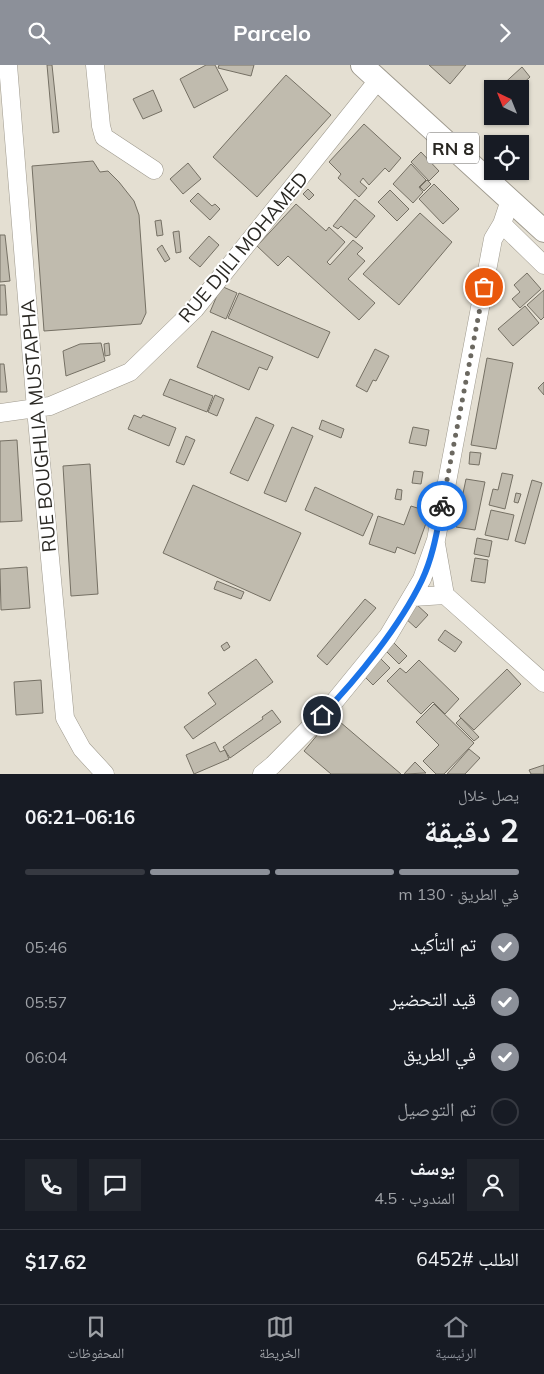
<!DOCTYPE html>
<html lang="ar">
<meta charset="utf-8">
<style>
:root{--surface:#171b24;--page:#20242c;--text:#f1f3f6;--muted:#9ea1a6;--line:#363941;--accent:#8c9099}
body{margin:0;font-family:Mulish,"Noto Naskh Arabic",sans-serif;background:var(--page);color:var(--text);direction:rtl;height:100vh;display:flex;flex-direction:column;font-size:19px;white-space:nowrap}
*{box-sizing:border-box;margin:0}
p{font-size:16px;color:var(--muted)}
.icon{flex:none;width:28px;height:28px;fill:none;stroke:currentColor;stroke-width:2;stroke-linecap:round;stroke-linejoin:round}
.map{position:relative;height:709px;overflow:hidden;direction:ltr}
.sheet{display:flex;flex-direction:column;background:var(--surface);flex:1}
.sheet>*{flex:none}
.needle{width:32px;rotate:317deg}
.tools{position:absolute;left:484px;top:15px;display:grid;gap:10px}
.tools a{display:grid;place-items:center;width:45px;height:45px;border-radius:0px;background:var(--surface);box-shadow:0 1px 4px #0004;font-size:25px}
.pin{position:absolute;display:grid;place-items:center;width:42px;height:42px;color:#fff;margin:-21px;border:2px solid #fff;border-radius:50%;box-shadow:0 1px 5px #0007}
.courier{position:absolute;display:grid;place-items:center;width:50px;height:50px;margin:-25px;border:4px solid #1a73e8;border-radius:50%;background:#fff;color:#222;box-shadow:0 1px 6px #0007}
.summary em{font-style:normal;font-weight:700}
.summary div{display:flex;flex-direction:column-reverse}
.summary{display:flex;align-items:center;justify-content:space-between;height:85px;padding:0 25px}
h1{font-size:32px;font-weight:700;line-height:38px}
.bar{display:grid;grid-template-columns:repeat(4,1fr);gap:8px 5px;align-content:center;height:60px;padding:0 25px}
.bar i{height:6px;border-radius:4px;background:var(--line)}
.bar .current{background:var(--accent)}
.bar p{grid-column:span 4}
.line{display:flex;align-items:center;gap:12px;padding:0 25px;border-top:1px solid var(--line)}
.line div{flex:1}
.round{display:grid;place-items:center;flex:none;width:52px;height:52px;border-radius:0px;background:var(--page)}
ol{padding:0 25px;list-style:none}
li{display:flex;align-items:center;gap:15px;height:55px}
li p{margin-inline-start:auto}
li .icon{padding:5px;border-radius:50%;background:var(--accent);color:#fff;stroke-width:4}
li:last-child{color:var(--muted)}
li i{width:28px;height:28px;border:2px solid var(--line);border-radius:50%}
header{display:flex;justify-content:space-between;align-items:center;height:65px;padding:0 25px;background:var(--accent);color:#fff;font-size:22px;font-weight:700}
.tabs{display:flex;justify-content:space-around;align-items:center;height:70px;border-top:1px solid var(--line);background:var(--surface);font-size:14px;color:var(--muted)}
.tabs a{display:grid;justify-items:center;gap:2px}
.tabs .current{color:var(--accent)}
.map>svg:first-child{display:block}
.building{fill:#c0bbae;stroke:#757064}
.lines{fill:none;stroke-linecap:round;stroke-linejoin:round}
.minor-casing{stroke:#9e998d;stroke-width:19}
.major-casing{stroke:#9e998d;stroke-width:24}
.minor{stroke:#fff;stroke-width:18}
.major{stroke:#fff;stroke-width:22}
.done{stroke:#6b6860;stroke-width:5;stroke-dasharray:0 9}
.route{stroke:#1a73e8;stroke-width:6}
.labels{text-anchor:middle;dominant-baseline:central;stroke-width:4;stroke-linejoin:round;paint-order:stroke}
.shield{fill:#fff;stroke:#6a6865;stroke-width:1}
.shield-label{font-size:18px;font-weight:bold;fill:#2a2823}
.street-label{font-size:19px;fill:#2a2823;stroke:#fff}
</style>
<header><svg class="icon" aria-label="forward" viewBox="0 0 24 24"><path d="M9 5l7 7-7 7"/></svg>Parcelo<svg class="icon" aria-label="search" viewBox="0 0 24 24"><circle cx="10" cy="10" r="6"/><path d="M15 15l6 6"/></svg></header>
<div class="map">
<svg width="544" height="709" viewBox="0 0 544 709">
<rect width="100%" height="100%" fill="#e4dfd2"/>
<path class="building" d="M47,0h5l7,67 -6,1z
M206,0h9l13,25 -34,18 -14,-29z
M219,0h35l-3,11 -33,-8z
M429,0h37l-16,19z
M522,2l8,10 -13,12h-19z
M286,10l45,40 -74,82 -44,-40z
M153,25l9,21 -19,8 -10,-20z
M364,59l37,34 -12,14 -4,-4 -16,17 -6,-7 -3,4 7,6 -8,9 -21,-19 3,-4 -12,-12z
M421,87l18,19 -10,10 -18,-19z
M93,96l7,11 8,-1 11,11 15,19 5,14 7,98 -5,11 -97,7 -12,-165z
M188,98l13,16 -18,15 -13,-15z
M411,99l15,16 -7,7 4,5 -10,11 -20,-19z
M427,115l4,4 -7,7 -4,-4z
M434,119l25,25 -16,15 -24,-25z
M308,124l6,6 -5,5 -6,-6z
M390,125l19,19 -12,12 -19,-19z
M198,128l14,13 3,-2 5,5 -10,11 -20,-19z
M355,134l20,17 -19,22 -15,-12 -3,3 -5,-3z
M296,139l30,27 3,-4 16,15 -18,20 3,3 23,-25 10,8 -6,6 8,7 -17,18 27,24 -16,17 -71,-64 -10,10 -21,-20z
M420,148l32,29 -53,63 -36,-31z
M161,155l2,15 -6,1 -2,-15z
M179,166l2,21 -5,1 -3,-21z
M0,170h5l5,46 -10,1z
M209,171l10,9 -19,22 -11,-9z
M162,180l8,14 -5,3 -8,-13z
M527,208l14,16 -21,19 -8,-9 8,-7 -6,-7z
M0,220h5l2,30h-7z
M221,221l16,7 -11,26 -16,-7z
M544,225v27l-3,3 -14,-15z
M239,228l91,39 -12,26 -90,-40z
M525,241l14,17 -26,23 -15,-17z
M212,266l61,26 -6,13 -8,-3 -10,23 -52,-23z
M101,278l4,18 -39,15 -3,-25 17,-7z
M109,278l1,12 -5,1 -1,-12z
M375,284l14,7 -13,25 -3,-1 -6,12 -11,-6z
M487,293l26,5 -17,86 -25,-4z
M0,299h4l3,28h-7z
M170,314l43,17 -6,16 -44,-17z
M544,317v13l-6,-7z
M215,330l9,4 -7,17 -9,-4z
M134,350l7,3 2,-3 33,13 -7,18 -41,-17z
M256,352l18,8 -26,56 -18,-8z
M322,355l22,9 -3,9 -22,-9z
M292,362l21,9 -27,66 -22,-9z
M413,362l16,3 -3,16 -17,-3z
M186,371l9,4 -11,25 -8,-3z
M17,375l5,81 -22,1v-81z
M470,387l11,1 -2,12 -10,-1z
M90,399l8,130 -27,2 -8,-130z
M414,406l9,1 -2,12 -9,-1z
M502,408l11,2 -8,34 -16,-4 4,-16 5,1z
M466,414l19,3 -10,48 -19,-3z
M532,415l10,3 -17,61 -10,-3z
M193,420l108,48 -31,68 -107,-48z
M315,422l58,27 -10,22 -58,-26z
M397,424l5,1 -1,10 -6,-1z
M516,428l5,1 -3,9 -4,-1z
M411,441l19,6 -15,42 -18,-7 -2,6 -26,-9 9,-28 26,9z
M491,445l23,5 -6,25 -23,-5z
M477,473l15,3 -3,16 -15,-3z
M475,493l13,2 -3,23 -14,-2z
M27,502l3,41 -29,2 -1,-41z
M217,516l27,11 -3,7 -27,-10z
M365,534l11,9 -49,57 -10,-9z
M416,539l12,11 -12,13 -12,-11z
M445,565l17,12 -7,10 -17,-12z
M227,577l3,5 -6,4 -3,-5z
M393,577l14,14 -8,8 -14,-14z
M379,592l11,11 -17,17 -11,-11z
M256,594l17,23 -80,57 -9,-12 32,-23 -8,-11z
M419,595l40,39 -14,15 -12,-12 -12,12 -34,-33 13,-13 6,5z
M507,604l14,15 -47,46 -15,-14z
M41,615l2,33 -27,2 -2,-33z
M434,639l40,39 -30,31h-8l-13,-13 16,-16 -23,-23z
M272,645l9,12 -51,36 -7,-11 40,-28 -1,-2z
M333,651l68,58h-70l-27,-23z
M461,653l18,19 -5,4 -18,-18z
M215,677l5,10 5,-2 4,9 -35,15 -8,-19z
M469,684l11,9 -15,16h-18z
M415,697l11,11 -22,1z
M544,700v9h-13l-2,-4z"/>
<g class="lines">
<g class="minor-casing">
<path id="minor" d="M8,0l28,344 29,309 17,31 23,25
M95,0l6,61 3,11 50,33
M502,159l42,41
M0,348l50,-7 80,-34 65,-63 184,-230
M436,479l9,51 99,88
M413,532l32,-2
M262,709l11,-9 57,-58 58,-71 34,-57 14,-39 57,-301 9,-15 8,-24"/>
</g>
<g class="major-casing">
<path id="major" d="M362,0l182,166"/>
</g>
<use href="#minor" class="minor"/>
<use href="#major" class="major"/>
</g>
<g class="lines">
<path class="done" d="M442,441l42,-219"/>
<path class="route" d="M322,650c35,-36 78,-89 100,-135 11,-23 15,-49 20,-74"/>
</g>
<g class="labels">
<rect class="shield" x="427" y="67.5" width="52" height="31" rx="4"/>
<g class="shield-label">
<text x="453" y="83">RN 8</text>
</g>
<g class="street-label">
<text transform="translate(243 182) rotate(-50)">RUE DJILI MOHAMED</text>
<text transform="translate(38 361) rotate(-95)">RUE BOUGHLIA MUSTAPHA</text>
</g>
</g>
</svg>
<div class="tools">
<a><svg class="needle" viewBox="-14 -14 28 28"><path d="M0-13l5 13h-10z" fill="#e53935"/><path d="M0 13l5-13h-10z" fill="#9ea1a6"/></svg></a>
<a><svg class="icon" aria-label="locate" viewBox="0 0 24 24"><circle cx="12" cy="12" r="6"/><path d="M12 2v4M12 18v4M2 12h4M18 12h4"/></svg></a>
</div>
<div class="pin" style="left:484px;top:222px;background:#ea580c"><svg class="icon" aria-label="bag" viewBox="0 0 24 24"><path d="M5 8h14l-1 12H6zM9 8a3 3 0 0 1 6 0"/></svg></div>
<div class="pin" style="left:322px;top:650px;background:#1f2937"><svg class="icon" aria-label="home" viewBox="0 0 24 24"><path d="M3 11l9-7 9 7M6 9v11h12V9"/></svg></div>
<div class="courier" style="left:442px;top:441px"><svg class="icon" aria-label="bike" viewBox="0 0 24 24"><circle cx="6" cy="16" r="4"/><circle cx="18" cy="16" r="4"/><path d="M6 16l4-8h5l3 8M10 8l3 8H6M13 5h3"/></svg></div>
</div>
<section class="sheet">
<div class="summary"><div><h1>2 دقيقة</h1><p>يصل خلال</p></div><em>06:16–06:21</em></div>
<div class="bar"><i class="current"></i><i class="current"></i><i class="current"></i><i></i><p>في الطريق · 130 m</p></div>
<ol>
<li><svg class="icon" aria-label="check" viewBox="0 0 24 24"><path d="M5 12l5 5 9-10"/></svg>تم التأكيد<p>05:46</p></li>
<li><svg class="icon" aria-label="check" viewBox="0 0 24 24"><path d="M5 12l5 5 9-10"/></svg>قيد التحضير<p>05:57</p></li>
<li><svg class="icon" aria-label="check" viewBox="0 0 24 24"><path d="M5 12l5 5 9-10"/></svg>في الطريق<p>06:04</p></li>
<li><i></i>تم التوصيل</li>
</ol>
<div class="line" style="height:90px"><a class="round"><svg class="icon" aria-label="person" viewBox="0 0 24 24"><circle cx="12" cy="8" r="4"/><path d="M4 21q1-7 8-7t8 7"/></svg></a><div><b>يوسف</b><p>المندوب · 4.5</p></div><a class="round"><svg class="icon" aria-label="chat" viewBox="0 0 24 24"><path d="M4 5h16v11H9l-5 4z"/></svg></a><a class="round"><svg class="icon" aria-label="phone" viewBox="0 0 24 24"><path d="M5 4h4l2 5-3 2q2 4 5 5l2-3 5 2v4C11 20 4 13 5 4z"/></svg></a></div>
<div class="line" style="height:65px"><div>الطلب #6452</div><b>$17.62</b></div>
</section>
<nav class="tabs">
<a class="current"><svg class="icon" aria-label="home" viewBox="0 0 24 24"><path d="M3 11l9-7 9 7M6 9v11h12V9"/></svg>الرئيسية</a>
<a><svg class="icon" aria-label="map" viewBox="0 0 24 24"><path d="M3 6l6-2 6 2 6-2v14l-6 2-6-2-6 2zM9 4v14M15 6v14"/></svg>الخريطة</a>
<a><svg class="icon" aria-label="saved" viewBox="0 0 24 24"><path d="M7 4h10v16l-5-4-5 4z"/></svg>المحفوظات</a>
</nav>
